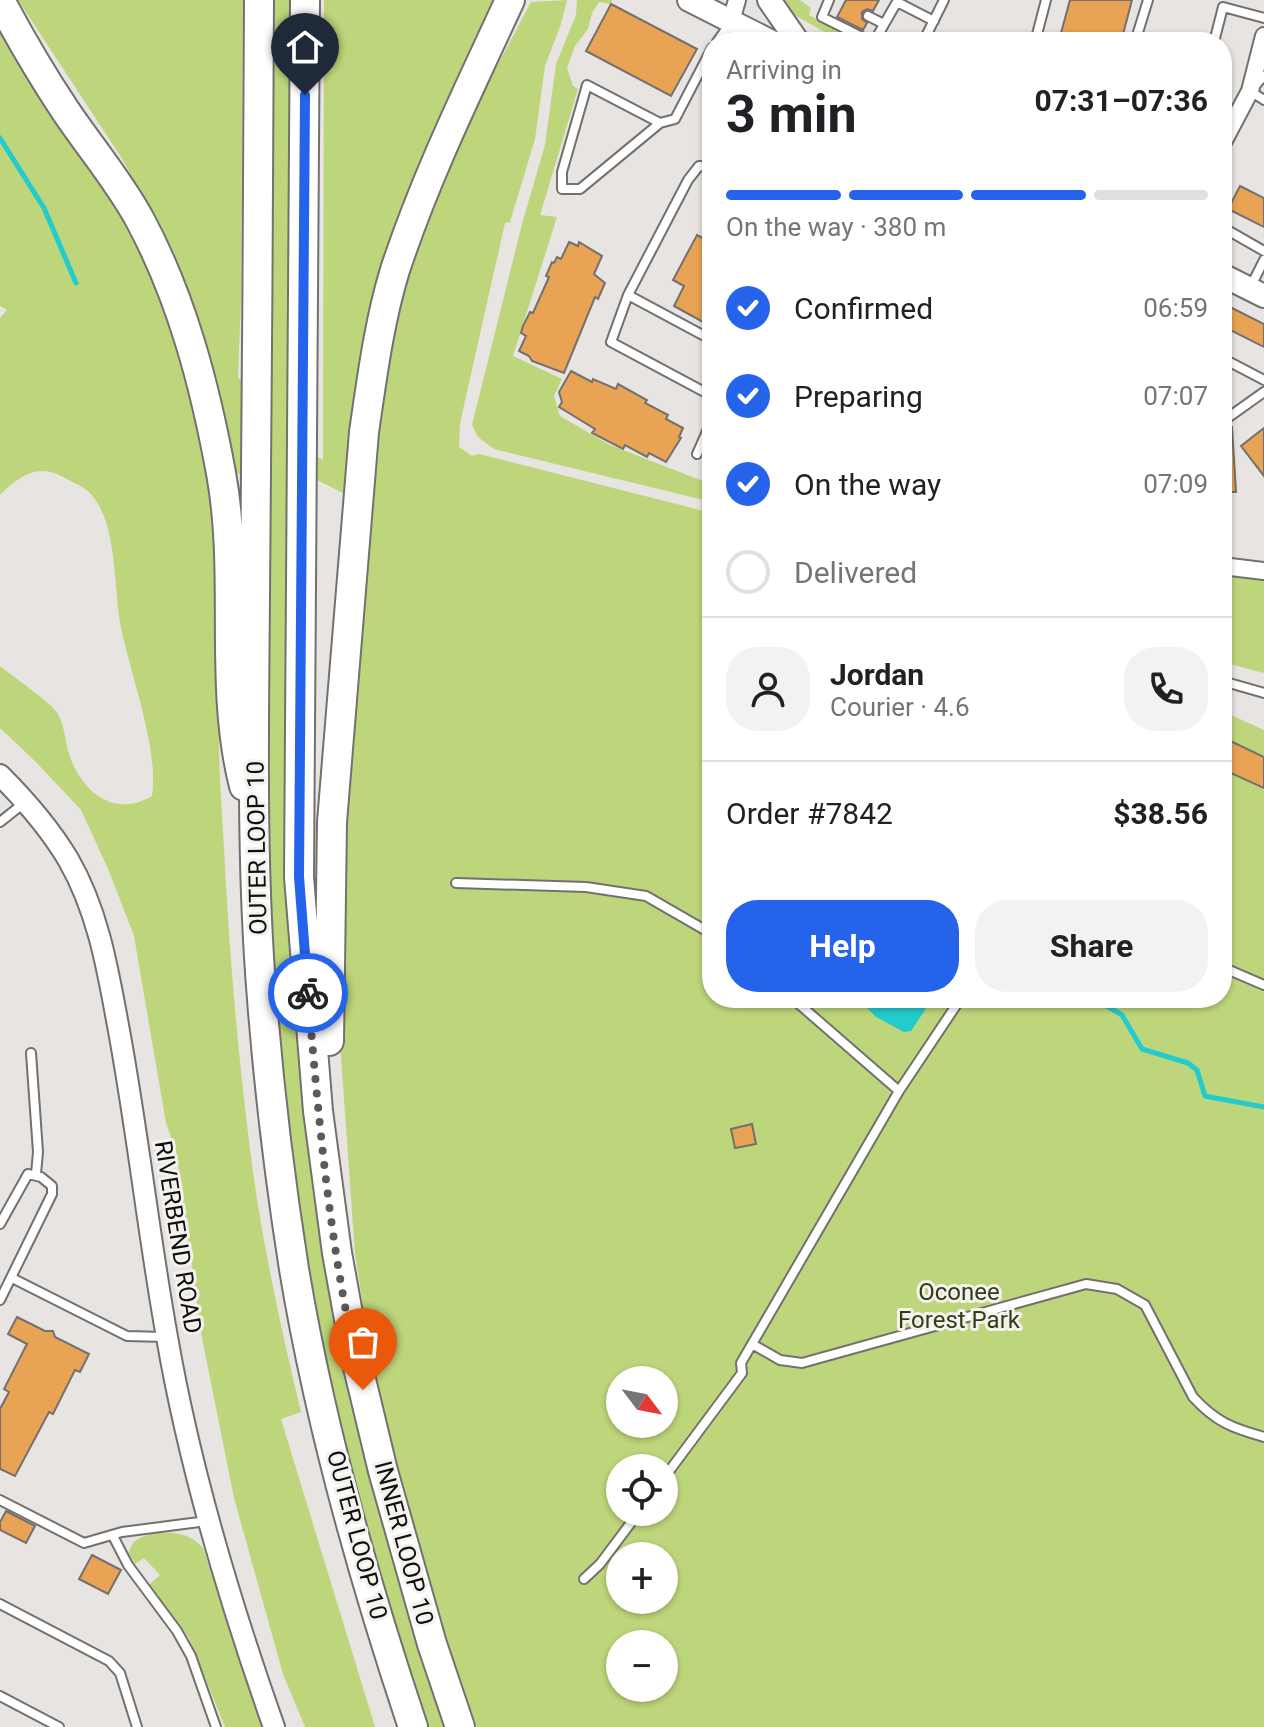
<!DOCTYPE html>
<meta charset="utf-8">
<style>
:root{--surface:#fff;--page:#f2f2f2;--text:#202124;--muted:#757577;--line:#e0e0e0;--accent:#2563eb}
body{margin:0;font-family:Roboto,sans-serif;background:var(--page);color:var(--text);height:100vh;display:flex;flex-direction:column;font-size:30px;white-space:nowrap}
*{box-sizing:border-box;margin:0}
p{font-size:26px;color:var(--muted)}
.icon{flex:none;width:44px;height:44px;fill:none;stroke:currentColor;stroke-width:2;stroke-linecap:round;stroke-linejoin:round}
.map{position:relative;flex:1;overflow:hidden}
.drawer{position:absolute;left:702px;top:32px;width:530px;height:976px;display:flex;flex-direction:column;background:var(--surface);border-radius:32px;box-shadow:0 2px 6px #0004}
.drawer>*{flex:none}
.needle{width:52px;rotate:122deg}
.buttons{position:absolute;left:606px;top:1366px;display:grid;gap:16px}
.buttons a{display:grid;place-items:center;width:72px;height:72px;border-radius:50%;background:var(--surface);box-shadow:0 2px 6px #0004;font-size:40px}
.pin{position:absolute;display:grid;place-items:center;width:68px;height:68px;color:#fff;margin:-82px -34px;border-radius:50% 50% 50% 0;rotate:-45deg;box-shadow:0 0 8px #0007}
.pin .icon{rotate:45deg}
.courier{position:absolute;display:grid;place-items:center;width:80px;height:80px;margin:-40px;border:6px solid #2563eb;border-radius:50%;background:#fff;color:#222;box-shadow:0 2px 10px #0007}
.summary em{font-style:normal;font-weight:700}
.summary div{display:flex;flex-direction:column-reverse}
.summary{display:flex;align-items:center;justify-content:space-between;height:136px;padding:0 24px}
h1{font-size:52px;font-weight:700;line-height:60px}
.bar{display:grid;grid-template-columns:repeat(4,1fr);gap:12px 8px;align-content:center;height:96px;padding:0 24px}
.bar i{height:10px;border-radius:6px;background:var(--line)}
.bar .active{background:var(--accent)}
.bar p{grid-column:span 4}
.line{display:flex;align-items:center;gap:20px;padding:0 24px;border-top:2px solid var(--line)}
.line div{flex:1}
.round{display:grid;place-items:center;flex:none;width:84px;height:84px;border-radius:32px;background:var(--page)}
ol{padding:0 24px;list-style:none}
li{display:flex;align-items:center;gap:24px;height:88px}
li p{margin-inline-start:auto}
li .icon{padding:8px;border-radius:50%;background:var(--accent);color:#fff;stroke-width:4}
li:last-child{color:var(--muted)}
li i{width:44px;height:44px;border:4px solid var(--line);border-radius:50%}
.button{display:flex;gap:16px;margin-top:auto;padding:16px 24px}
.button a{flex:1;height:92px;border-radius:32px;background:var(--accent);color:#fff;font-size:32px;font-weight:700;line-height:92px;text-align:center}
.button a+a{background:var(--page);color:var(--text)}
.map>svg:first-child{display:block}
.green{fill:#bed67b;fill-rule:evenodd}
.water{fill:#23cbcc}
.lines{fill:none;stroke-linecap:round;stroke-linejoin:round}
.stream{stroke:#23cbcc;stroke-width:5}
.building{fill:#e8a354;stroke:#73706e;stroke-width:2}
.service-casing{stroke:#73716f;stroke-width:12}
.minor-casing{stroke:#73716f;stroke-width:20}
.tertiary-casing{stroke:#73716f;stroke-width:24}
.secondary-casing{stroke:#73716f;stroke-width:26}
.motorway-casing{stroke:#73716f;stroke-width:32}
.service{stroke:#fff;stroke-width:8}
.minor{stroke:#fff;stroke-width:16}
.tertiary{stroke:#fff;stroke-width:20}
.secondary{stroke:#fff;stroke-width:22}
.motorway{stroke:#fff;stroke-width:28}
.done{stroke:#5b5a58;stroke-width:8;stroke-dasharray:0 14.4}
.route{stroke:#2563eb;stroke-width:10}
.labels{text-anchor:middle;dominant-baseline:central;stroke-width:6;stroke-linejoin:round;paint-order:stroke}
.street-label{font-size:24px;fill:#100f0e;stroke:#f4f2ef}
.park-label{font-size:24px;fill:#333d15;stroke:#f4f2ef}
</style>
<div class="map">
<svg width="1264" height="1727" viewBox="0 0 1264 1727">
<rect width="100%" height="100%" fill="#e7e4e1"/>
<path class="green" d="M18,0h225l-2,299 -3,79 31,18v-396h27l-5,442 32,18 1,-460h175l-123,308 -24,108 -4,57 92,-299 91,-172 36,-2 -6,24 -16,42 -10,73 -25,83 -5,1 -45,200 -1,24 13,9 7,-2 233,59v485h510v-287l42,19v997h-787l-26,-69 -37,-121 -43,-178 -16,-105 -15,-211 -2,-129 31,-408 -78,-39 9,577 148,683h-23l-42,-134 -38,-142 -26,-114 -20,-118 -31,-296 -2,-72 3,-359 -62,-37c17,94 11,190 12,284 0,37 3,73 5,109 5,103 14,207 27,309 11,86 30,171 50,255l-20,7 94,308h-70l-22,-53 -49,-176 -32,-160 -26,-187 -10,-28 -32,-187 -25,-65 -28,-61 -44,-47 -37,-35v-62c12,10 52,37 58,48 7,12 7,29 12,43 13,36 45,61 82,39 7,-47 -21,-120 -31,-168 -8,-37 -2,-114 -36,-139 -7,-5 -15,-8 -22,-12 -25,-14 -44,-1 -63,18v-177l7,-8 -7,-4v-291l146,188 -25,-46zM620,1380h44v44h-44zM620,1468h44v44h-44zM620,1556h44v44h-44zM620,1644h44v44h-44z
M577,0h35l-1,4 -12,-2 -7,11 -4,16 -13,17 -8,22 6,18 5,3 -38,126 17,2 -44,139 49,23 -8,17 6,20 50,29 98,38 4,-6v25l-218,-53 -16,-12 -6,-12 50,-201 23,-79 11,-81 20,-49z
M775,0h25l11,8 -2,7 53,27h-20l-56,-32z
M1222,575l42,5v93l-42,-11z
M157,1533c18,-1 33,0 46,15l60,179h-38l-36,-89 -40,-53 11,-10 -16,-17 -9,6 -6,-11c3,-15 14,-17 28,-20z"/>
<path class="water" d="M857,998h76l-22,33 -7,1 -28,-15z"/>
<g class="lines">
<path class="stream" d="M0,138l44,70 32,75
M1093,998l29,17 20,34 46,14 9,7 8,26 59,11"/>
</g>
<path class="building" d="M846,0h33l-6,11 -6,-2 -5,3v7l5,4 -4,7 -26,-13z
M1070,0h62l-11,42h-27l-33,-9z
M611,4l86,45 -26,47 -85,-45z
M1240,186l24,12v29l-36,-18z
M697,235l15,8v75l-4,-2 -5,6 -29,-16 10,-20 -11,-6z
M569,242l9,4 1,-4 23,14 -8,18 11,9 -7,16 -3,-2 -31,76 -32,-12 -3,-5 -10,-5 7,-15 -5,-3 2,-7 7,-14 3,1 16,-36 -3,-1 6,-14 2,1 3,-6 4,2z
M1222,303l42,21v23l-42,-21z
M571,371l21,11 1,-3 23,10 2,-5 29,16 -2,3 23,12 -2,4 17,9 -4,9 2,1 -15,24 -17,-9 -2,4 -22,-12 -2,4 -31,-16 3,-4 -36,-22 3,-5 -3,-10z
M1232,427l4,65h-14v-64z
M1264,428v48l-23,-30z
M1222,737l42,20v31l-42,-19z
M752,1124l4,20 -21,4 -4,-19z
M17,1317l28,14h8l2,6 34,17 -9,18 -5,-2 -22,44 -4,-2 -34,64 -15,-7v-60l9,-17 -5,-3 23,-45 -19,-10z
M6,1511l29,15 -9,17 -26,-13v-8z
M92,1555l29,15 -13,24 -29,-15z"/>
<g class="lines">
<g class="service-casing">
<path id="service" d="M829,0l-7,17 50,25
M897,2l37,19
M868,16l16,8
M717,42l14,-20
M874,42l24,-42
M923,42l21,-42
M1035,42l11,-42
M1135,42l13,-42
M1214,42l9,-35 41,11
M1264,76l-14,15 14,9
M660,123l-80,66h-18v-17l25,-87 73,38 15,-4 37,-71
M712,167l-13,-1 -11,14 -60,115 -17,47 101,54
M1222,193l2,2 -2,5
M1222,227l42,24
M1250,288l14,-28
M628,295l84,45
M1222,358l42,22
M1222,419h4l38,-27
M697,454l15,-34
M1222,681l42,12
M0,822l24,-19
M456,883l130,4 60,9 66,38
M1222,967l42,18
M792,998l107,93
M31,1053l7,99 -2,22
M0,1224l28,-50 13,3 11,9v8l-52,106
M12,1278l115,58 39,1
M752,1344l28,16 22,3 284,-79 31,5 28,16 48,92c23,25 39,31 71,40
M664,1478l78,-105 -1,-10 158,-272 62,-93
M0,1500l84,43 38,-11 85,-11
M113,1536l15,29 49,66 14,25 25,71
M584,1579l16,-15 39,-52
M0,1604l109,57 11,12 17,54
M0,1696l59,31"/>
</g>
<g class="minor-casing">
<path id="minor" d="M731,21l6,-21
M1222,144l28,-53 14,-55
M1222,566l42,5"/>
</g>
<g class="tertiary-casing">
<path id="tertiary" d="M0,775c25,25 50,54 68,84 29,50 39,106 49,161 20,105 31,212 50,317 23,133 62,263 107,390"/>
</g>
<g class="secondary-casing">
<path id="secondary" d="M689,0l83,42
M769,0l29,42
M1222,275l42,21"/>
</g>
<g class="motorway-casing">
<path id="motorway" d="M0,0c20,38 41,74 65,110 24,36 54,71 75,110 42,78 65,166 81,253 19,103 -3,211 23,313
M259,0c0,199 -3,397 -4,596 -1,134 -4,269 7,403 7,91 18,181 32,270 26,156 69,309 119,458
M305,0l-6,877 19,234 19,142 20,110 26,108 49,173 28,83
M329,1041l3,-219 32,-390c8,-54 15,-110 31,-162 31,-94 74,-181 115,-270"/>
</g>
<use href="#service" class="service"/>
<use href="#minor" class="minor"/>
<use href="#tertiary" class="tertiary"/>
<use href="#secondary" class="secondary"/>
<use href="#motorway" class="motorway"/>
</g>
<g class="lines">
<path class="done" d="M308,993c11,133 23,268 55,397"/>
<path class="route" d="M305,95l-6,782 9,116"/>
</g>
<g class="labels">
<g class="street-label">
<text transform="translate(257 848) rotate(-91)">OUTER LOOP 10</text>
<text transform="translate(178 1237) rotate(81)">RIVERBEND ROAD</text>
<text transform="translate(357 1535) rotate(75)">OUTER LOOP 10</text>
<text transform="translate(404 1543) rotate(75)">INNER LOOP 10</text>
</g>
<g class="park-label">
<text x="959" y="1292">Oconee<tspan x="959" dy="28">Forest Park</tspan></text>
</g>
</g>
</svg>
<div class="buttons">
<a><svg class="needle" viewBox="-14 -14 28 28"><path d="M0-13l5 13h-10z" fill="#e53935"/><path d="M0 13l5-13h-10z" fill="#757577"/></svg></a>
<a><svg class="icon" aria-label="locate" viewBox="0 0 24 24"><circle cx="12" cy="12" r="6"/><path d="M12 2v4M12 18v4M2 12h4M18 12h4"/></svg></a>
<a>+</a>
<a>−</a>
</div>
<div class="pin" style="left:363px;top:1390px;background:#ea580c"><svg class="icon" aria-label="bag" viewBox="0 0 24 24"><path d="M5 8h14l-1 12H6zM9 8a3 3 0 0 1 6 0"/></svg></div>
<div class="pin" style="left:305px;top:95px;background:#1f2937"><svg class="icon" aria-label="home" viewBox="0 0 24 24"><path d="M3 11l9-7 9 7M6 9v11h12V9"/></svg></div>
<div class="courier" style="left:308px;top:993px"><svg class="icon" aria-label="bike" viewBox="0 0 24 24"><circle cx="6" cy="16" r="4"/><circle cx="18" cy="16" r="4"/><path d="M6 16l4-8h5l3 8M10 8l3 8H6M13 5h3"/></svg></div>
<section class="drawer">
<div class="summary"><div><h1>3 min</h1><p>Arriving in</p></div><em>07:31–07:36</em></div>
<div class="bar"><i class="active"></i><i class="active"></i><i class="active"></i><i></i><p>On the way · 380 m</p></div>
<ol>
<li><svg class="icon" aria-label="check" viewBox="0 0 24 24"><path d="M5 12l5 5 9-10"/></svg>Confirmed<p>06:59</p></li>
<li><svg class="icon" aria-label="check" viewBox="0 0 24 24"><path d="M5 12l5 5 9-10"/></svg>Preparing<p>07:07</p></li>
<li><svg class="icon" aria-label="check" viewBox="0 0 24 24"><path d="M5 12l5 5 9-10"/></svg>On the way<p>07:09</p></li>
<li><i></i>Delivered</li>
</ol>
<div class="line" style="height:144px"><a class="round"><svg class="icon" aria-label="person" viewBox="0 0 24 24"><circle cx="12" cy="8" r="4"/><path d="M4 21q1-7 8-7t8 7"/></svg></a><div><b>Jordan</b><p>Courier · 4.6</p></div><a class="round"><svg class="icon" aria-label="phone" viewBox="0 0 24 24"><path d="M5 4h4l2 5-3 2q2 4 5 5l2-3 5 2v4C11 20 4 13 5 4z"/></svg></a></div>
<div class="line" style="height:104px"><div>Order #7842</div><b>$38.56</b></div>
<div class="button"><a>Help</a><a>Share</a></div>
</section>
</div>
